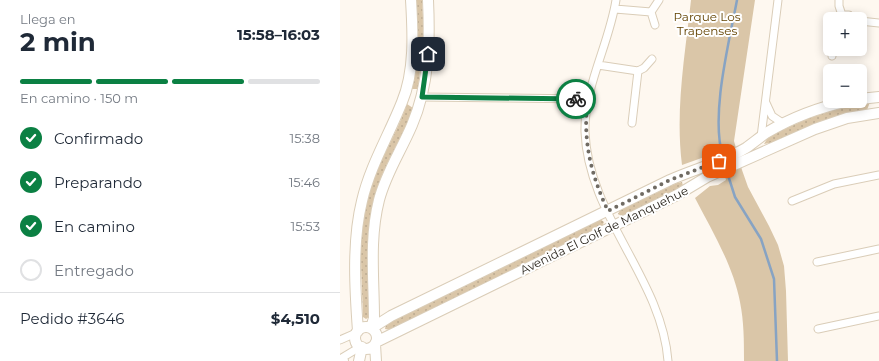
<!DOCTYPE html>
<html lang="es">
<meta charset="utf-8">
<style>
:root{--surface:#fff;--page:#f2f2f3;--text:#1f2937;--muted:#747a83;--line:#e0e1e3;--accent:#0b8043}
body{margin:0;font-family:Montserrat,sans-serif;background:var(--page);color:var(--text);height:100vh;display:flex;flex-direction:column;font-size:15px;white-space:nowrap}
*{box-sizing:border-box;margin:0}
p{font-size:13px;color:var(--muted)}
.icon{flex:none;width:22px;height:22px;fill:none;stroke:currentColor;stroke-width:2;stroke-linecap:round;stroke-linejoin:round}
.map{position:relative;flex:1;overflow:hidden}
.side{display:flex;flex-direction:column;background:var(--surface);width:340px}
.side>*{flex:none}
.fabs{position:absolute;left:483px;top:12px;display:grid;gap:8px}
.fabs a{display:grid;place-items:center;width:44px;height:44px;border-radius:6px;background:var(--surface);box-shadow:0 2px 10px #0003;font-size:20px}
.pin{position:absolute;display:grid;place-items:center;width:34px;height:34px;color:#fff;margin:-17px;border-radius:8px;box-shadow:0 2px 6px #0006}
.courier{position:absolute;display:grid;place-items:center;width:40px;height:40px;margin:-20px;border:3px solid #0b8043;border-radius:50%;background:#fff;color:#222;box-shadow:0 1px 5px #0007}
.head em{font-style:normal;font-weight:700}
.head div{display:flex;flex-direction:column-reverse}
.head{display:flex;align-items:center;justify-content:space-between;height:68px;padding:0 20px}
h1{font-size:26px;font-weight:700;line-height:30px}
.bar{display:grid;grid-template-columns:repeat(4,1fr);gap:6px 4px;align-content:center;height:48px;padding:0 20px}
.bar i{height:5px;border-radius:3px;background:var(--line)}
.bar .on{background:var(--accent)}
.bar p{grid-column:span 4}
.line{display:flex;align-items:center;gap:10px;padding:0 20px;border-top:1px solid var(--line)}
.line div{flex:1}
ol{padding:0 20px;list-style:none}
li{display:flex;align-items:center;gap:12px;height:44px}
li p{margin-inline-start:auto}
li .icon{padding:4px;border-radius:50%;background:var(--accent);color:#fff;stroke-width:4}
li:last-child{color:var(--muted)}
li i{width:22px;height:22px;border:2px solid var(--line);border-radius:50%}
main{display:flex;flex:1;min-height:0}
.map>svg:first-child{display:block}
.grass{fill:url(#grass-dots)}
.green{fill:#dac6a8}
.lines{fill:none;stroke-linecap:round;stroke-linejoin:round}
.stream{stroke:#87a3c3;stroke-width:2.5}
.street-casing{stroke:#dacdb8;stroke-width:9}
.secondary-casing{stroke:#dacdb8;stroke-width:12}
.street{stroke:#fff;stroke-width:7}
.secondary{stroke:#fff;stroke-width:10}
.done{stroke:#706b63;stroke-width:4;stroke-dasharray:0 7.2}
.route{stroke:#0b8043;stroke-width:5}
.labels{text-anchor:middle;dominant-baseline:central;stroke-width:4;stroke-linejoin:round;paint-order:stroke}
.park-label{font-size:12px;fill:#634300;stroke:#fff}
.street-label{font-size:12px;fill:#241f17;stroke:#fff}
</style>
<main>
<section class="side">
<div class="head"><div><h1>2 min</h1><p>Llega en</p></div><em>15:58–16:03</em></div>
<div class="bar"><i class="on"></i><i class="on"></i><i class="on"></i><i></i><p>En camino · 150 m</p></div>
<ol>
<li><svg class="icon" aria-label="check" viewBox="0 0 24 24"><path d="M5 12l5 5 9-10"/></svg>Confirmado<p>15:38</p></li>
<li><svg class="icon" aria-label="check" viewBox="0 0 24 24"><path d="M5 12l5 5 9-10"/></svg>Preparando<p>15:46</p></li>
<li><svg class="icon" aria-label="check" viewBox="0 0 24 24"><path d="M5 12l5 5 9-10"/></svg>En camino<p>15:53</p></li>
<li><i></i>Entregado</li>
</ol>
<div class="line" style="height:52px"><div>Pedido #3646</div><b>$4,510</b></div>
</section>
<div class="map">
<svg width="539" height="361" viewBox="0 0 539 361">
<defs>
<pattern id="grass-dots" width="8" height="8" patternUnits="userSpaceOnUse"><rect width="8" height="8" fill="#dac6a8"/><path d="M2 2h.1M6 6h.1" fill="none" stroke="#bbaa90" stroke-width="1.8" stroke-linecap="round"/></pattern>
</defs>
<rect width="100%" height="100%" fill="#fef8f0"/>
<path class="grass" d="M76,0h6l2,33 -6,56h-6l3,-19z
M530,102l-3,8 -46,11 -46,21 -11,2 5,-8 40,-18 42,-13z
M67,104l6,4c-9,28 -27,52 -36,81 -13,41 -9,84 -7,127l-4,3 -3,-2c-1,-40 -6,-81 5,-120 8,-32 28,-61 39,-93z
M342,182l1,4 -60,31 -5,-3 2,-4 57,-27z
M260,219l4,3 -2,5 -212,103 -5,-1 1,-5z"/>
<path class="green" d="M351,0h64l-21,141 8,29 6,17 21,39 9,19 6,21 2,25 2,70h-44c0,-20 0,-39 -4,-59 -7,-37 -28,-71 -45,-104l15,-12 8,-1 8,-5 -8,-30 -8,5 -28,10c-7,-55 3,-110 9,-165z"/>
<g class="lines">
<path class="stream" d="M383,157c-13,-41 6,-114 14,-157
M387,172l8,25 26,42 13,40 3,82"/>
<g class="street-casing">
<path id="street" d="M276,0c-7,45 -32,86 -31,132 3,84 77,147 83,229
M499,0v6l3,9
M275,9l36,3
M311,12l8,-12
M311,12l4,13
M499,19l3,-4h7l2,4
M520,21l19,2
M492,56l1,-7
M258,65l40,6 6,-3 8,-9
M82,97l166,2
M426,103l6,13 12,8
M292,123l6,-52
M421,137l17,-137
M452,201l42,-17 45,-9
M477,262l62,-13
M478,329l61,-13
M0,340l16,-7
M0,359l20,-12"/>
</g>
<g class="secondary-casing">
<path id="secondary" d="M520,99l19,-2
M15 338a11 11 0 1 1 22 0a11 11 0 1 1-22 0Z
M31,328l3,-10c0,-39 -5,-79 5,-118 7,-27 22,-49 33,-75 17,-40 18,-82 16,-125
M32,328l19,-12 279,-136c25,-11 52,-18 76,-32 7,-5 13,-10 20,-15 25,-15 54,-26 83,-32
M18,331c-3,-41 -6,-90 4,-130 8,-35 27,-66 40,-99 13,-31 11,-69 9,-102
M36,342l301,-147 30,-18 108,-48 32,-11 32,-5
M35,344l1,17
M0,360l3,1
M19,361l3,-14"/>
</g>
<use href="#street" class="street"/>
<use href="#secondary" class="secondary"/>
</g>
<g class="lines">
<path class="done" d="M236,99h12c-6,40 3,76 20,112l62,-31 49,-19"/>
<path class="route" d="M88,54l-6,43 154,2"/>
</g>
<g class="labels">
<g class="park-label">
<text x="367" y="16">Parque Los<tspan x="367" dy="14">Trapenses</tspan></text>
</g>
<g class="street-label">
<text transform="translate(264 230) rotate(-26)">Avenida El Golf de Manquehue</text>
</g>
</g>
</svg>
<div class="fabs">
<a>+</a>
<a>−</a>
</div>
<div class="pin" style="left:379px;top:161px;background:#ea580c"><svg class="icon" aria-label="bag" viewBox="0 0 24 24"><path d="M5 8h14l-1 12H6zM9 8a3 3 0 0 1 6 0"/></svg></div>
<div class="pin" style="left:88px;top:54px;background:#1f2937"><svg class="icon" aria-label="home" viewBox="0 0 24 24"><path d="M3 11l9-7 9 7M6 9v11h12V9"/></svg></div>
<div class="courier" style="left:236px;top:99px"><svg class="icon" aria-label="bike" viewBox="0 0 24 24"><circle cx="6" cy="16" r="4"/><circle cx="18" cy="16" r="4"/><path d="M6 16l4-8h5l3 8M10 8l3 8H6M13 5h3"/></svg></div>
</div>
</main>
